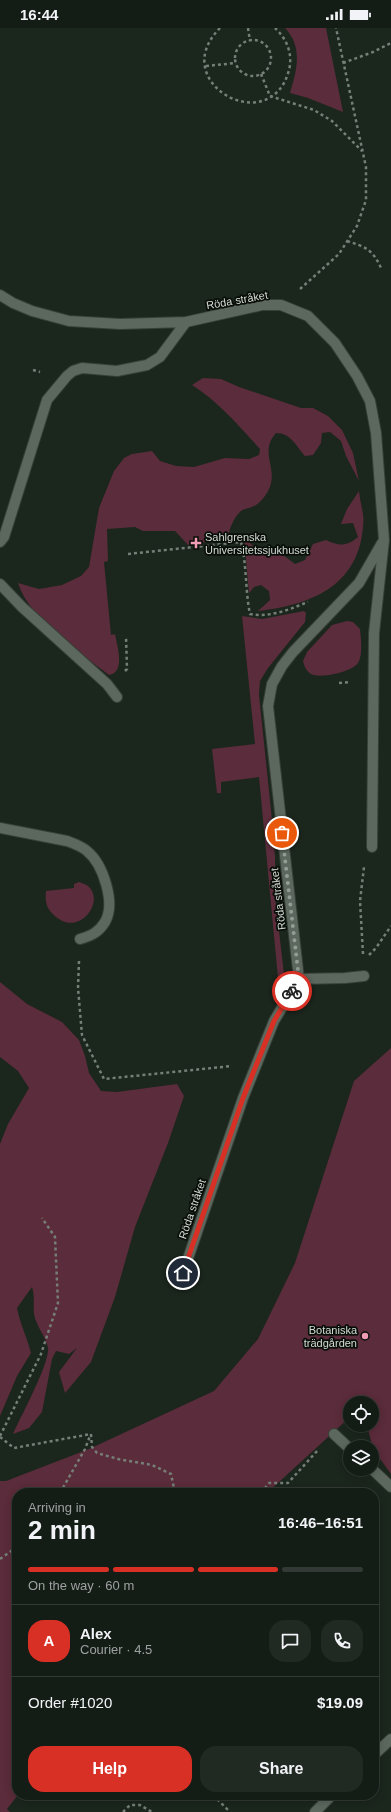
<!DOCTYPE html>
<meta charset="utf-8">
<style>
:root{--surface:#141c16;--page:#212923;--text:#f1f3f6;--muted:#9da1a1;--line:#333a35;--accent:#d93025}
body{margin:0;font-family:Arial,sans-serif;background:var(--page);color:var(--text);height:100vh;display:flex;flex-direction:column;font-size:15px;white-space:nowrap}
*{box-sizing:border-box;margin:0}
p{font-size:13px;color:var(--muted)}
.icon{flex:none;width:22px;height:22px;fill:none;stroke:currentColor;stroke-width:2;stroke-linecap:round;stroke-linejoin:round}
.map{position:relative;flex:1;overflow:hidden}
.drawer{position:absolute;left:12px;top:1460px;width:367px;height:312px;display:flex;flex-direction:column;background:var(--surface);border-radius:16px;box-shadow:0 2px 10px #0003,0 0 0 1px var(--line)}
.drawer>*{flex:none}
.tools{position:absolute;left:343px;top:1368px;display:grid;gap:8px}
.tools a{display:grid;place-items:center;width:36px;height:36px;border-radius:50%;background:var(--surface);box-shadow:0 2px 10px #0003,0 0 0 1px var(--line);font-size:20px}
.pin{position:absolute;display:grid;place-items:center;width:34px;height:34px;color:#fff;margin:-17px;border:2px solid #fff;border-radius:50%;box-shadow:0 1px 4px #0007}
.courier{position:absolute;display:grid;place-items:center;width:40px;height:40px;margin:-20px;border:3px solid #d93025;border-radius:50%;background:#fff;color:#222;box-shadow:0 1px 5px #0007}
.summary em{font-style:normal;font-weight:800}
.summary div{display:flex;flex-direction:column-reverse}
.summary{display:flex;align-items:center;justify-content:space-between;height:68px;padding:0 16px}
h1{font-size:26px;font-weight:800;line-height:30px}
.bar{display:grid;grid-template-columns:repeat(4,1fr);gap:6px 4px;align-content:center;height:48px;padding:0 16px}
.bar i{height:5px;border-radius:3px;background:var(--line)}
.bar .current{background:var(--accent)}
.bar p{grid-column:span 4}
.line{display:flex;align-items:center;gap:10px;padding:0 16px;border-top:1px solid var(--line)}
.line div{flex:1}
.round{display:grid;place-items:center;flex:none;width:42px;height:42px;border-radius:16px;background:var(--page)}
.primary-button{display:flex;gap:8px;margin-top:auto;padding:8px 16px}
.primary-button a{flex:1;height:46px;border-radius:16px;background:var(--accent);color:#fff;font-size:16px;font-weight:800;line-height:46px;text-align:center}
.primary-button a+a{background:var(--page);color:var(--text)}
.status{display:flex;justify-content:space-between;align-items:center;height:28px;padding:0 20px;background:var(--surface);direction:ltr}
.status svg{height:11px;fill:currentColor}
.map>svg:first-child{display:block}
.green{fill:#5b2c3b}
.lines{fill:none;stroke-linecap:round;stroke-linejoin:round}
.minor-casing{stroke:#374038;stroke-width:12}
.path{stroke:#767f77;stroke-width:2.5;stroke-dasharray:3 3;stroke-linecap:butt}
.minor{stroke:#5c685d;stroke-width:10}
.done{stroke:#939c95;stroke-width:4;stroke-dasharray:0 7.2}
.route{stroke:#d93025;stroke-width:5}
.poi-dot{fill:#f09ab4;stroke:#090e09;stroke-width:1.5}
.labels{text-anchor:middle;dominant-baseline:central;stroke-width:3.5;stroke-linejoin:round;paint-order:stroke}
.street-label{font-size:11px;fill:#d4dbd5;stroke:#090e09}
.poi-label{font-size:11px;fill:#d4dbd5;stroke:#090e09;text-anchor:start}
</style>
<div class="status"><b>16:44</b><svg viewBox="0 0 49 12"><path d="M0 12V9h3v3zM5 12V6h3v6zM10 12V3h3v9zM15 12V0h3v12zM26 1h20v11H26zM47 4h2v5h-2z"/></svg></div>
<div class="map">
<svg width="391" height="1784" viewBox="0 0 391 1784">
<rect width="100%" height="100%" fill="#1b261d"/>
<path class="green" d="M285,0h41l17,84 -35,-14 -18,-5c7,-23 13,-46 -5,-65z
M203,350l18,1 18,8 62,21h12l15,8 14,14 11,23 6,28 -13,-25 -5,-15 -11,-9 -8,1 -1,10 -8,12 -8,1c-9,-10 -14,-23 -29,-23 -18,20 4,36 -8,58 -2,4 -8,12 -12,14 -4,3 -11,3 -15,6 -7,6 -12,18 -13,27l-40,7 -13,-14h-32l-8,-4 -28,2 1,32 -4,1 7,73 4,-1c2,12 11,38 -6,41 -30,-23 -79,-55 -91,-92l21,6 23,-4 19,-9 8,-9 10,-59 15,-37 10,-13 8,-4 20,-3 8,10 16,5 18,1 31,-9 24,1 10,-4 1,-6c-21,-23 -41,-47 -68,-64z
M359,463c1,12 6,24 4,36 -5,60 -53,78 -105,84l12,-11 -1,-9 -8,-6 -7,2 -5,6 -5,-56 11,11 8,5 12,-4 20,15 10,-4 8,-16 13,-4c13,6 20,7 32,-3l-5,-14 -12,1 6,-15z
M304,583l2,2 -1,9 -37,46 -8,13 -1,14 12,115 4,47v40l9,77 -3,4h-3l-19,-201 -38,5v11h-4l-5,-44 43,-5 -13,-128 20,3z
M347,593l6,1 7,7c1,10 3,26 -2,34 -6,9 -38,16 -47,11 -4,-2 -7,-8 -8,-13l4,-9 25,-27z
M79,854c2,1 7,2 9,4 18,15 -9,52 -33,30 -9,-7 -10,-15 -9,-25l28,-3v-4z
M0,954l27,22 35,18 17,18 6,16 4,17 12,18 16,1 60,-8 7,12 -16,47 -33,84 -20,70 -24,65 -26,31 -6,-21 18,-24 -8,6 -13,-3 -4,8 -10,53 -13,16 -16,6c7,-16 37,-71 35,-86 -2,-11 -12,-22 -14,-34 -1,-9 1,-18 -2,-27l-15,21c3,16 10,29 14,45l-14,23 -17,40v-272l8,-20 21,-36 -11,-17 -18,-14z
M391,1020v426l-18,-25 -6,-24h5v-22h-22v14l-83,76h-250l1,302 -11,14 3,3h-10v-331h6l83,-32 125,-58 44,-52 37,-76 59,-182z"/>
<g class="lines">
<g class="minor-casing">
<path id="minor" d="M0,267l13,8 19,8 37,10 51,3 66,-2 76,-17h19l27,11 27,27 22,33 13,25 6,32 8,107 -10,93 -2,214
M0,514l4,-5 43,-137 20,-24 6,-5 9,-3 35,3 30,-6 13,-8 26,-35
M0,556l22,23 85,77 10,13
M0,800l67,13c8,3 14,5 20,10 16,13 29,52 18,71 -6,10 -14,14 -25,17
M299,951l46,-1 19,-2
M183,1245l60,-175 31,-77 25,-42 -31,-273 4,-22 10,-18 11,-14 66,-69 23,-40
M334,1406l16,15
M372,1441l19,18
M374,1727l17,-16
M315,1784l17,-17"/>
</g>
<path class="path" d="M220,0c-55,55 51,112 69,42 4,-16 -2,-31 -14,-42
M248,0l2,13
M235 30a18 18 0 1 1 36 0a18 18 0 1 1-36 0Z
M343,35l30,-11 18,-9
M206,38l30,-3
M261,46l9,22
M270,68l44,14 18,11 30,30
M347,213c19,6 26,9 34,27
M300,261l39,-35 18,-28 9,-26v-33l-30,-139
M33,342l7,2
M128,526l113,-12c6,23 4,48 9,72 20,4 40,-5 58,-12
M125,643l2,-2 -1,-33
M339,655l11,-1
M363,926l-3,-53 4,-34
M369,927l7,-7 15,-22
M79,933l-1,27 4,47 22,44 128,-13
M91,1406l1,13 5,6 21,6 34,6 19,9 4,19
M0,1408l41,-82 17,-51 -3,-66 -13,-19
M0,1409l14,11 77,-14
M60,1465l25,-44 5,-13
M261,1465l8,-10h19l30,-33
M0,1531l17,-12
M213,1767l17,17
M123,1784l7,-7h10l12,7"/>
<use href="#minor" class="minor"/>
</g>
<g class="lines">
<path class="done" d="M282,805l17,146 -7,12"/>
<path class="route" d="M183,1245l60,-175 31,-77 18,-30"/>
</g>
<g class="poi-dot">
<path d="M194 509h4v4h4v4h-4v4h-4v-4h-4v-4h4z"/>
<circle cx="365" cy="1308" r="4"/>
</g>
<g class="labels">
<g class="street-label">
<text transform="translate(237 272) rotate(-10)">Röda stråket</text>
<text transform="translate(278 871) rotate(-97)">Röda stråket</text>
<text transform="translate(192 1181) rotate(-71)">Röda stråket</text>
</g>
<g class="poi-label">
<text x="205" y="509">Sahlgrenska<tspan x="205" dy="13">Universitetssjukhuset</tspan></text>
<text x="357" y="1302" text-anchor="end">Botaniska<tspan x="357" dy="13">trädgården</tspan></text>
</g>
</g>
</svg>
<div class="tools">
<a><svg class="icon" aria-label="locate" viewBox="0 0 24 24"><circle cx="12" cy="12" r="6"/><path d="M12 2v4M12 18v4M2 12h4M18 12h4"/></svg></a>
<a><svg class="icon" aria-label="layers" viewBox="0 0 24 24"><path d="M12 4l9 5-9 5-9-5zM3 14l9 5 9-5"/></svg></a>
</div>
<div class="pin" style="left:282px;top:805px;background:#ea580c"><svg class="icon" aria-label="bag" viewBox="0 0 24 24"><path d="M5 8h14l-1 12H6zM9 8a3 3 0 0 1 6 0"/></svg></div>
<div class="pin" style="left:183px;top:1245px;background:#1f2937"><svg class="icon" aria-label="home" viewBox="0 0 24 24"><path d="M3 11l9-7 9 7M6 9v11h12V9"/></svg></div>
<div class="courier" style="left:292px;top:963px"><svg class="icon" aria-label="bike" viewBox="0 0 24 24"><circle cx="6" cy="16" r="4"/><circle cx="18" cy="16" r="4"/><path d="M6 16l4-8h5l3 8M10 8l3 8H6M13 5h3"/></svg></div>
<section class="drawer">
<div class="summary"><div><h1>2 min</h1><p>Arriving in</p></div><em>16:46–16:51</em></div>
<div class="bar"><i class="current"></i><i class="current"></i><i class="current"></i><i></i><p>On the way · 60 m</p></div>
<div class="line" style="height:72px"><b class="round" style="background:var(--accent);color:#fff">A</b><div><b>Alex</b><p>Courier · 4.5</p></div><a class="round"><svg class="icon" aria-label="chat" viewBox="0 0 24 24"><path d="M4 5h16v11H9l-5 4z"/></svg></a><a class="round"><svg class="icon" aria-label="phone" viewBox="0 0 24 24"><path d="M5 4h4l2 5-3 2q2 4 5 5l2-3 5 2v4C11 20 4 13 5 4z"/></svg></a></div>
<div class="line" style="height:52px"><div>Order #1020</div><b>$19.09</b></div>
<div class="primary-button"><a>Help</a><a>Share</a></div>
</section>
</div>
